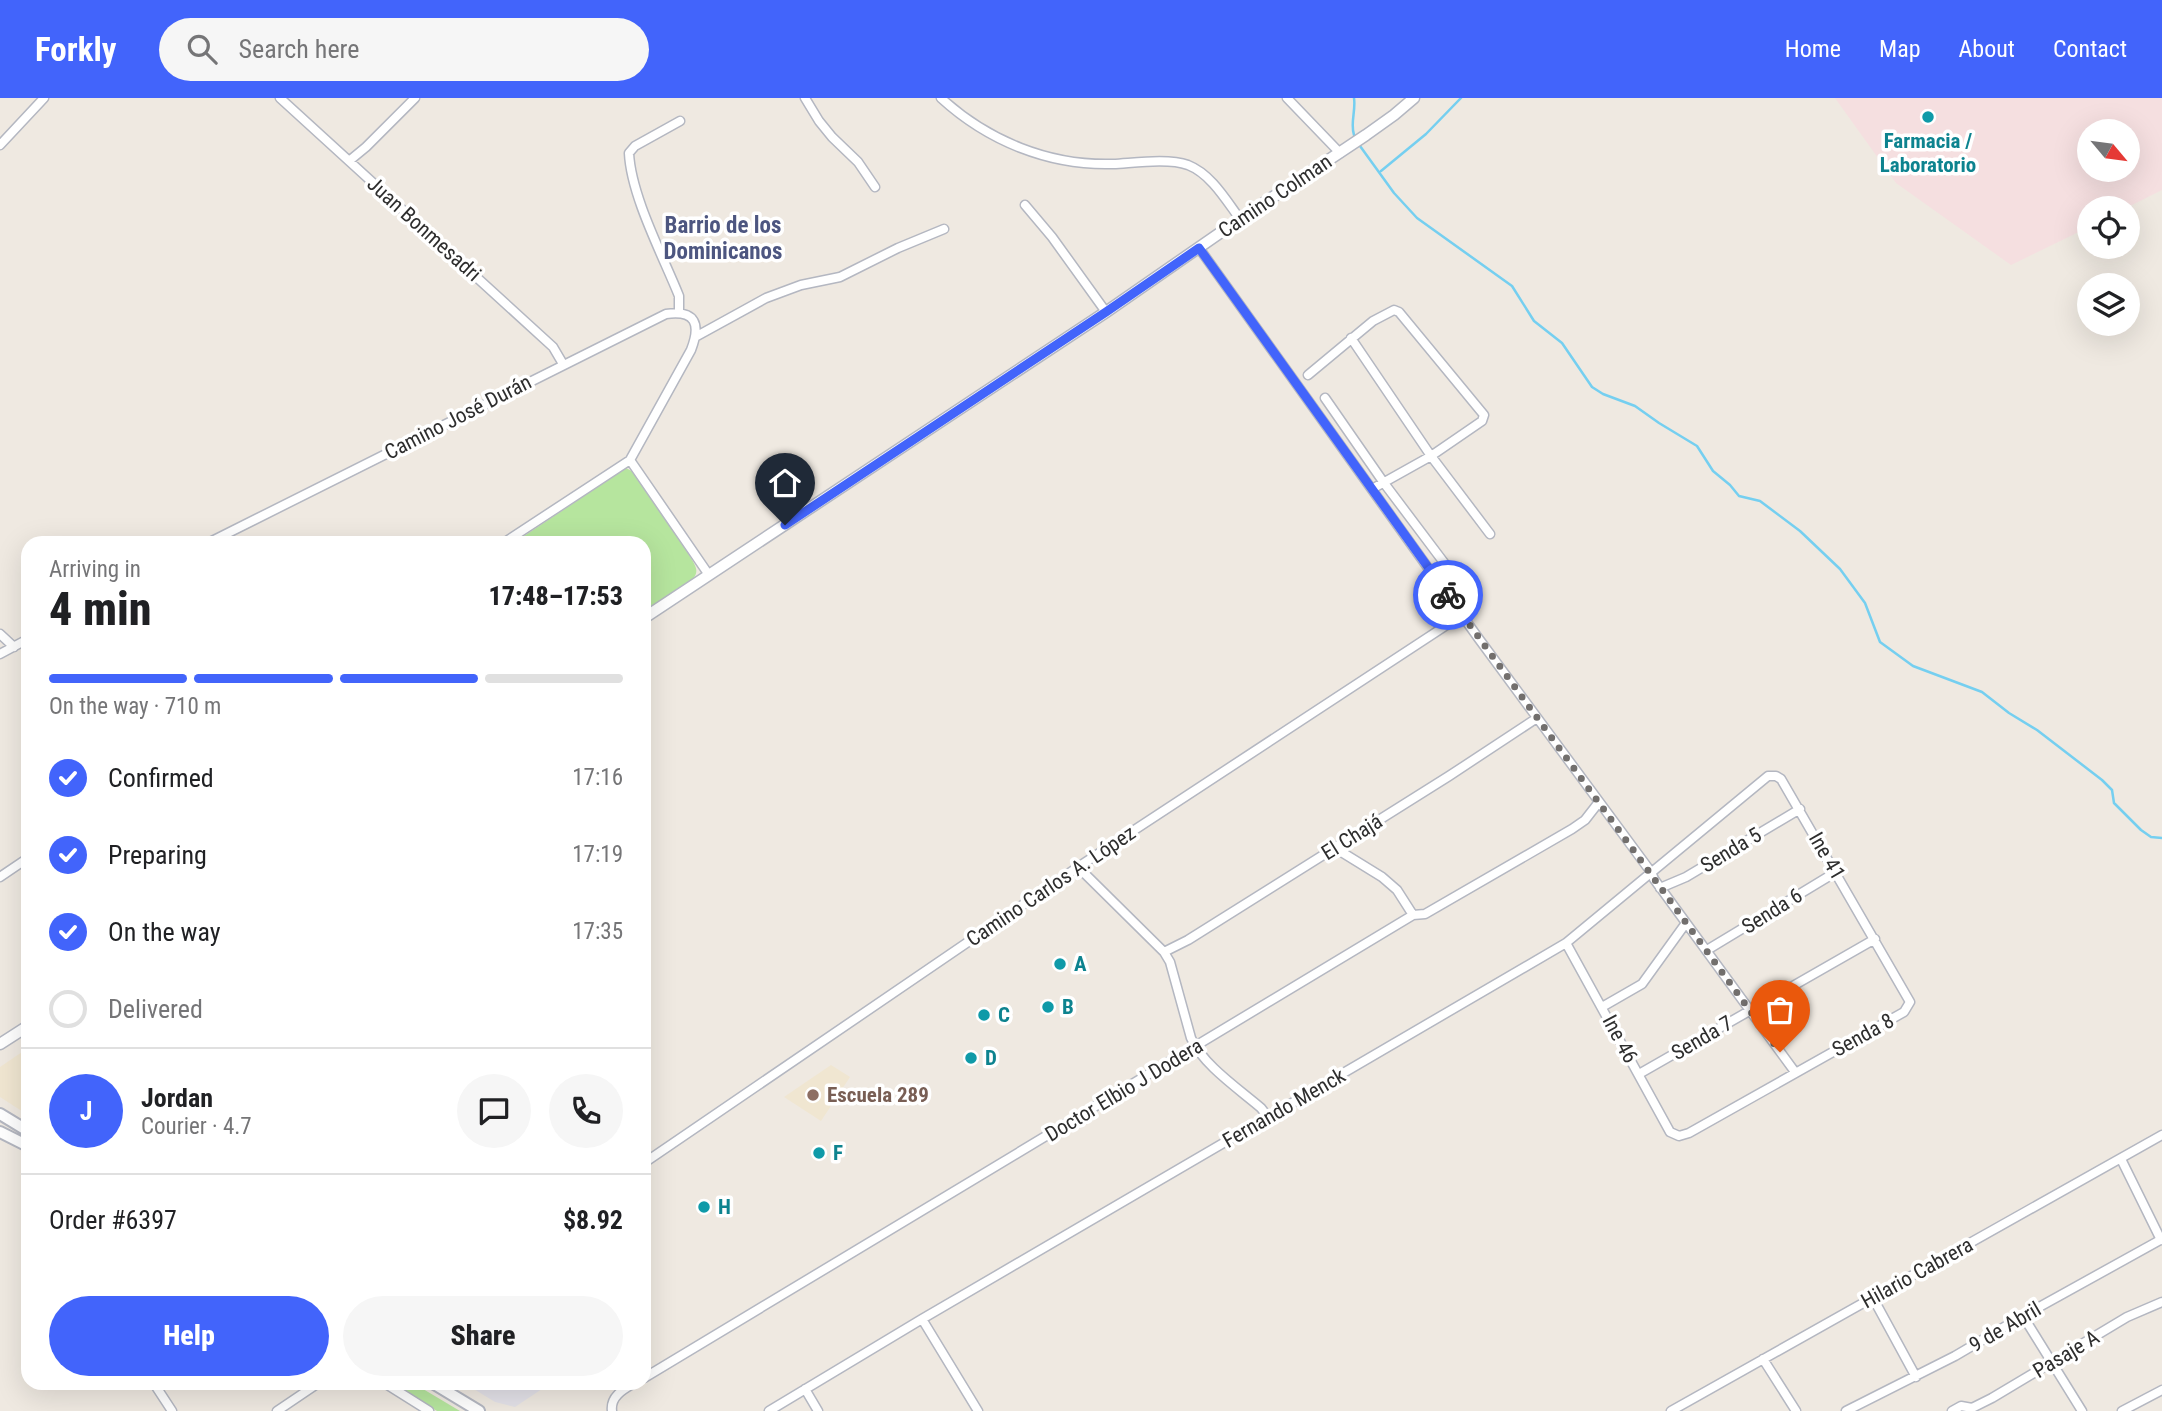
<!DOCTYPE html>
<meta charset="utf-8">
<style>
:root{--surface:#fff;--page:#f6f6f6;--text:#202124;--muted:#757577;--line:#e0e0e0;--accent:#4264fb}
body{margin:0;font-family:"Roboto Condensed",sans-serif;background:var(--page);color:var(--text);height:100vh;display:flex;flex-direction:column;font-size:26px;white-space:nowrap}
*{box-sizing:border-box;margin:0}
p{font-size:23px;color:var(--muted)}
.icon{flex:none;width:38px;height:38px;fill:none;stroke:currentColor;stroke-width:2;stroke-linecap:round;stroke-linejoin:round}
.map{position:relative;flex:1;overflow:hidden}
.side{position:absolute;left:21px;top:438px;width:630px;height:854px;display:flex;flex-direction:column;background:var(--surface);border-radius:21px;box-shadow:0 7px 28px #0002}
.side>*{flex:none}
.needle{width:46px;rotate:119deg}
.tools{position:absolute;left:2077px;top:21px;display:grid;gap:14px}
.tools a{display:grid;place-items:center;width:63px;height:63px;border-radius:50%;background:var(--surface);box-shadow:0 7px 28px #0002;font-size:35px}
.pin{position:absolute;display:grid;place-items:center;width:60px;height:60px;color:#fff;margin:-72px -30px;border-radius:50% 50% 50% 0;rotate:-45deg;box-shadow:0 0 7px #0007}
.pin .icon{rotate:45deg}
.courier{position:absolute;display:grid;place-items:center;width:70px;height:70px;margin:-35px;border:5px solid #4264fb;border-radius:50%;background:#fff;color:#222;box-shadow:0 2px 9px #0007}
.head em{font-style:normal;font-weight:800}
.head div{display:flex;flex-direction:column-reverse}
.head{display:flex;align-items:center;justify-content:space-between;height:119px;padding:0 28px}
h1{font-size:46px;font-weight:800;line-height:52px}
.bar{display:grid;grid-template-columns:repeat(4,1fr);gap:10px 7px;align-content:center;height:84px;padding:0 28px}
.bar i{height:9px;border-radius:5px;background:var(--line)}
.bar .active{background:var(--accent)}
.bar p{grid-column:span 4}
.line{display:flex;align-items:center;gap:18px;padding:0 28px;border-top:2px solid var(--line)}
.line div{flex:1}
.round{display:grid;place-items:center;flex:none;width:74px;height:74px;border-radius:37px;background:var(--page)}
ol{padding:0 28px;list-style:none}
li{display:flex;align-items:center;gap:21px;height:77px}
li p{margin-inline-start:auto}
li .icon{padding:7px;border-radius:50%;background:var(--accent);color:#fff;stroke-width:4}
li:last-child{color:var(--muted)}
li i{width:38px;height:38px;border:4px solid var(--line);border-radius:50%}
.cta{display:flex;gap:14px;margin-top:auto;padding:14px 28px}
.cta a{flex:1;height:80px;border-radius:42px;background:var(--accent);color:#fff;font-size:28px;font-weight:800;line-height:80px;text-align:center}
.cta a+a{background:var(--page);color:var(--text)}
header{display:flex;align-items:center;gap:42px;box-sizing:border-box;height:98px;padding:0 35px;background:var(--accent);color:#fff}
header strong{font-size:33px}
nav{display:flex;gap:38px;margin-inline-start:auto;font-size:24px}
.search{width:490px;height:63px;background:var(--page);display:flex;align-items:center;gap:18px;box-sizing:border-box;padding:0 24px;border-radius:38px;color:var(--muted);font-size:26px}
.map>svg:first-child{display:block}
.industrial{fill:#e3e1e8}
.education{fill:#f0e6d1}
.medical{fill:#f5dfe0;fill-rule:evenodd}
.green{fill:#b6e59e}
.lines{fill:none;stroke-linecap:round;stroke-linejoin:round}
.stream{stroke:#75cff0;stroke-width:2.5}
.minor-casing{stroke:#b4b7c1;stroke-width:11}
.tertiary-casing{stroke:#b4b7c1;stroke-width:13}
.secondary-casing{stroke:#b4b7c1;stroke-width:14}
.minor{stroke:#fff;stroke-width:8}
.tertiary{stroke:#fff;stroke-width:10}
.secondary{stroke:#fff;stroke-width:10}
.done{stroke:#726f6d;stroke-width:7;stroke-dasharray:0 12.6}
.route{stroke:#4264fb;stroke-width:9}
.culture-dot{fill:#0f9aa8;stroke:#fff;stroke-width:2.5}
.education-dot{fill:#8d6e63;stroke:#fff;stroke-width:2.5}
.labels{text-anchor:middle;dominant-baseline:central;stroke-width:7;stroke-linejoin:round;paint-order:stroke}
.culture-label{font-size:21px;font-weight:bold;fill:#0d838f;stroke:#fff;text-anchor:start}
.street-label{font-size:21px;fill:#2e2e2e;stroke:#fff}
.education-label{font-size:21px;font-weight:bold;fill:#785e54;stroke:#fff;text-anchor:start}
.neighbourhood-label{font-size:23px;font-weight:bold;fill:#4d5680;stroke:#fff}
</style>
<header>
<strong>Forkly</strong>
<div class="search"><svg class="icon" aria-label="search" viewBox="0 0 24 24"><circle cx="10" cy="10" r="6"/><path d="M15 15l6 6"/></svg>Search here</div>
<nav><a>Home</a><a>Map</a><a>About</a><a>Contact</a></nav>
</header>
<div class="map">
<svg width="2162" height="1313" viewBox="0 0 2162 1313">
<rect width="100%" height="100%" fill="#efe9e1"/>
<path class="industrial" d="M464,1285h97l-12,7 -4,-3 -30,20 -20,-5z"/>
<path class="education" d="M28,950v67l-28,-18v-30z
M831,967l19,12 -29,44 -37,-24z"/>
<path class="medical" d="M1835,0h327v92l-36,18h-36l-1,19 -78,38 -115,-82zM2090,33h38v39h-38z"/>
<path class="green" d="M626,370l11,6 54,84c5,9 9,14 0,23l-47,32v-71h-129z
M390,1285h23l47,28h-23z"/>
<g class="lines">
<path class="stream" d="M1354,0c2,13 -4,25 0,37
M1360,48l34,47 23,25 95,68 22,35 28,22 30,44 11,7 32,12 24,17 38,23 16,25 17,14 9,11 21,5 40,30 40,38 25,34 15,39 33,24 69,26 27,21 28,17 65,50 10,10 2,13 27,27 10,7 11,1
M1381,73l45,-37 35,-36"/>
<g class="minor-casing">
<path id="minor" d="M280,0l273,249 10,17
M805,0l14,23 13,16 26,25 17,25
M941,0c47,43 108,68 172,66 21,-1 55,-6 75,1 23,9 38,35 52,54
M1287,0l53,55
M0,47l44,-47
M349,63l17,-14 49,-49
M1025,107l27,32 54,75
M1199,150l280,391 172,233 3,7 141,193
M679,214v-16c-16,-40 -48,-100 -50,-143l6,-7 45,-25
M697,238l69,-38 35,-13 39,-8 58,-29 46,-19
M1351,240l80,118 59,78
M1308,277l65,-54 21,-11 5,2 85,103 -2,6 -51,35 -59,33
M1325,300l59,85 61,81
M630,362l79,115
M210,444l456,-228c30,-4 35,10 25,36l-61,110 -125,82
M0,536l14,13
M0,556l28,-15
M1335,750l47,29 15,13 16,25
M1078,769l86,85 6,10 21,76c12,27 48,51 70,70l7,9
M0,779l28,-19
M1660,790l26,-11 114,-68
M1707,852l129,-78
M1164,854l24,-12 261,-164 88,-58
M1602,909l40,-23 44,-61
M1639,976l236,-135
M2121,1061l40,81
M644,1065l434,-296 384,-252
M1873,1200l43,79
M2023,1218l59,95
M922,1221l56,92
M1763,1261l33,52
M644,1280l769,-463 12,-1 147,-85 13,-9 14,-18
M153,1284l19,29
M383,1284l46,29
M805,1291l13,22
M277,1313l43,-29
M612,1313c-2,-15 12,-22 24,-29
M769,1313l153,-92 644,-376 202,-167h8l5,3 129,223 -6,10 -215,121 -10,3 -9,-4 -104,-189
M1671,1313l491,-276
M1846,1313l109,-55 68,-40 139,-77
M1952,1313l9,-5 11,2 20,-10 135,-81 35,-15
M2122,1313l40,-21"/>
</g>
<g class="tertiary-casing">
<path id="tertiary" d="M644,520l462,-306 134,-93 126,-84 28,-20 20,-17
M0,946l28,-18"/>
</g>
<g class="secondary-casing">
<path id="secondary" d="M0,1016l28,17
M0,1034l28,14
M431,1284l48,29"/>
</g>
<use href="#minor" class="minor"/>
<use href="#tertiary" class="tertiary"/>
<use href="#secondary" class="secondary"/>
</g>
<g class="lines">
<path class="done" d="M1448,497l332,457"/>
<path class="route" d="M785,427l321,-213 93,-64 249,347"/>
</g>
<g class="culture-dot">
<circle cx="1928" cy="19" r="7"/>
<circle cx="1060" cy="866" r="7"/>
<circle cx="1048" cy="909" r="7"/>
<circle cx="984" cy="917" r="7"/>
<circle cx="971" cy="960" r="7"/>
<circle cx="819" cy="1055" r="7"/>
<circle cx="704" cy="1109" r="7"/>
</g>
<circle class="education-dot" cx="813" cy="997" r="7"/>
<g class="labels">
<g class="culture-label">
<text x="1928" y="43" text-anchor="middle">Farmacia /<tspan x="1928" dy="24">Laboratorio</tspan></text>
<text x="1074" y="866">A</text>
<text x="1062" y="909">B</text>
<text x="998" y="917">C</text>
<text x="985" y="960">D</text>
<text x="833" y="1055">F</text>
<text x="718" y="1109">H</text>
</g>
<g class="street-label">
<text transform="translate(1275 98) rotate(-34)">Camino Colman</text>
<text transform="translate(424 131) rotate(42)">Juan Bonmesadri</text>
<text transform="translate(458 319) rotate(-27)">Camino José Durán</text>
<text transform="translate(1352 739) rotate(-32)">El Chajá</text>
<text transform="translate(1731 752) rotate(-31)">Senda 5</text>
<text transform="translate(1827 758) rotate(60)">Ine 41</text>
<text transform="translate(1051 788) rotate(-34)">Camino Carlos A. López</text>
<text transform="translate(1772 813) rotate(-32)">Senda 6</text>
<text transform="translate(1863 937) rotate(-29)">Senda 8</text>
<text transform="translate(1702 940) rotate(-30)">Senda 7</text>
<text transform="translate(1620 941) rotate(62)">Ine 46</text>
<text transform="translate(1124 992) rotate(-31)">Doctor Elbio J Dodera</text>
<text transform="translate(1284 1010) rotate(-30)">Fernando Menck</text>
<text transform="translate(1917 1175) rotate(-29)">Hilario Cabrera</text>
<text transform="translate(2005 1229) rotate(-30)">9 de Abril</text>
<text transform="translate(2066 1256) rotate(-31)">Pasaje A</text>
</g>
<g class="education-label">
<text x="827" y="997">Escuela 289</text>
</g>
<g class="neighbourhood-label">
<text x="723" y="127">Barrio de los<tspan x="723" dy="26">Dominicanos</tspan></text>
</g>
</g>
</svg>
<div class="tools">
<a><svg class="needle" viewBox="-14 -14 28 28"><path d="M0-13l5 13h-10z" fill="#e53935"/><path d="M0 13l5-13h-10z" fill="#757577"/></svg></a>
<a><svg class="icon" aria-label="locate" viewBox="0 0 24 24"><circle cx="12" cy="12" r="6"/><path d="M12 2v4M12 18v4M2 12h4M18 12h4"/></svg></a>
<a><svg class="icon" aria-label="layers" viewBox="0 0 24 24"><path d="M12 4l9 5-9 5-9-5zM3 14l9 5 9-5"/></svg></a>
</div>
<div class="pin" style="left:1780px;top:954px;background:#ea580c"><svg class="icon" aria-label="bag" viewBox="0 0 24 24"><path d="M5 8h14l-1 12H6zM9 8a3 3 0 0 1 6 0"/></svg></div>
<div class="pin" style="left:785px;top:427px;background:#1f2937"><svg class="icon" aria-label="home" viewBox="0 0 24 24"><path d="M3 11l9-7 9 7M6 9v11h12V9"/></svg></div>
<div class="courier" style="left:1448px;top:497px"><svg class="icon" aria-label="bike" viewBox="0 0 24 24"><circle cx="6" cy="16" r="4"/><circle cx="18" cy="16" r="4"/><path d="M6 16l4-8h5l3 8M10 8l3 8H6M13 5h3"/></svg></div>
<section class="side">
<div class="head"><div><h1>4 min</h1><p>Arriving in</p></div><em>17:48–17:53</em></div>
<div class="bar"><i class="active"></i><i class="active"></i><i class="active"></i><i></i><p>On the way · 710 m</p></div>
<ol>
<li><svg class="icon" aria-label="check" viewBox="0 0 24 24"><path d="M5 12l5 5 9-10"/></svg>Confirmed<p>17:16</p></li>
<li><svg class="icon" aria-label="check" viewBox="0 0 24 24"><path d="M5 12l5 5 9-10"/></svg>Preparing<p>17:19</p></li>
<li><svg class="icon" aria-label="check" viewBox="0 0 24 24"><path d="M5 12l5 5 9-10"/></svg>On the way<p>17:35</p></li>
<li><i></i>Delivered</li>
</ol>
<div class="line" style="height:126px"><b class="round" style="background:var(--accent);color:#fff">J</b><div><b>Jordan</b><p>Courier · 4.7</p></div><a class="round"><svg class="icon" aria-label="chat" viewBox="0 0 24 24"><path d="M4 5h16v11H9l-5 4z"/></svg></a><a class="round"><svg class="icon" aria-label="phone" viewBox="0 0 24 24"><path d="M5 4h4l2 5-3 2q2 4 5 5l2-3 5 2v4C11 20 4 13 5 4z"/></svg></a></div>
<div class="line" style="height:91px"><div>Order #6397</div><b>$8.92</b></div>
<div class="cta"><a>Help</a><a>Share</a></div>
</section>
</div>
